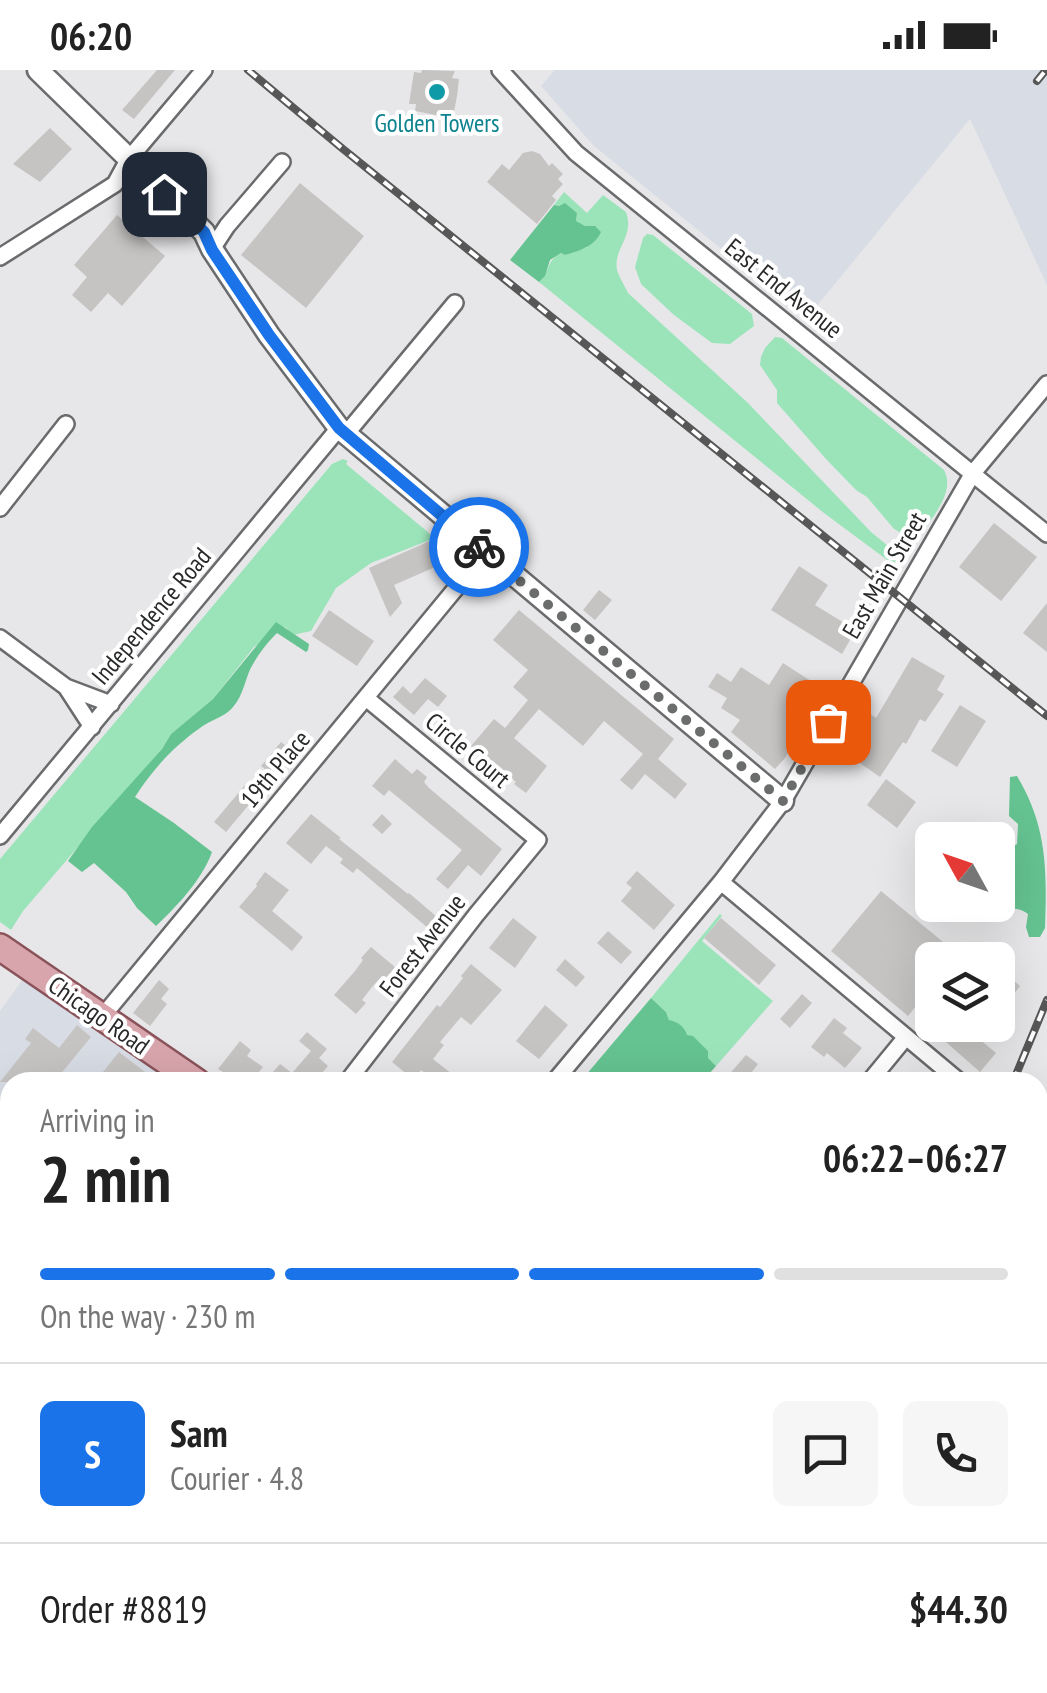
<!DOCTYPE html>
<meta charset="utf-8">
<style>
:root{--surface:#fff;--page:#f6f6f6;--text:#222;--muted:#767676;--line:#e0e0e0;--accent:#1a73e8}
body{margin:0;font-family:"PT Sans Narrow",sans-serif;background:var(--page);color:var(--text);height:100vh;display:flex;flex-direction:column;font-size:38px;white-space:nowrap}
*{box-sizing:border-box;margin:0}
p{font-size:32px;color:var(--muted)}
.icon{flex:none;width:55px;height:55px;fill:none;stroke:currentColor;stroke-width:2;stroke-linecap:round;stroke-linejoin:round}
.map{position:relative;flex:1;overflow:hidden}
.sheet{position:absolute;left:0px;top:1002px;width:1048px;height:622px;display:flex;flex-direction:column;background:var(--surface);border-radius:30px 30px 0 0;box-shadow:0 10px 40px #0002}
.sheet>*{flex:none}
.needle{width:65px;rotate:310deg}
.tools{position:absolute;left:915px;top:752px;display:grid;gap:20px}
.tools a{display:grid;place-items:center;width:100px;height:100px;border-radius:15px;background:var(--surface);box-shadow:0 10px 40px #0002;font-size:50px}
.pin{position:absolute;display:grid;place-items:center;width:85px;height:85px;color:#fff;margin:-42px;border-radius:20px;box-shadow:0 5px 15px #0006}
.courier{position:absolute;display:grid;place-items:center;width:100px;height:100px;margin:-50px;border:8px solid #1a73e8;border-radius:50%;background:#fff;color:#222;box-shadow:0 2px 12px #0007}
.head em{font-style:normal;font-weight:800}
.head div{display:flex;flex-direction:column-reverse}
.head{display:flex;align-items:center;justify-content:space-between;height:170px;padding:0 40px}
h1{font-size:65px;font-weight:800;line-height:75px}
.bar{display:grid;grid-template-columns:repeat(4,1fr);gap:15px 10px;align-content:center;height:120px;padding:0 40px}
.bar i{height:12px;border-radius:8px;background:var(--line)}
.bar .on{background:var(--accent)}
.bar p{grid-column:span 4}
.line{display:flex;align-items:center;gap:25px;padding:0 40px;border-top:2px solid var(--line)}
.line div{flex:1}
.round{display:grid;place-items:center;flex:none;width:105px;height:105px;border-radius:15px;background:var(--page)}
.status{display:flex;justify-content:space-between;align-items:center;height:70px;padding:0 50px;background:var(--surface);direction:ltr}
.status svg{height:28px;fill:currentColor}
.map>svg:first-child{display:block}
.built{fill:#d8dce5}
.green{fill:#9be4ba}
.forest{fill:#65c391}
.building{fill:#c6c4c3}
.lines{fill:none;stroke-linecap:round;stroke-linejoin:round}
.minor-casing{stroke:#6a6b6c;stroke-width:20}
.tertiary-casing{stroke:#6a6b6c;stroke-width:25}
.primary-casing{stroke:#8a535a;stroke-width:30}
.minor{stroke:#fff;stroke-width:15}
.tertiary{stroke:#fff;stroke-width:20}
.primary{stroke:#d8a5ac;stroke-width:25}
.rail-casing{stroke:#575758;stroke-width:8}
.rail{stroke:#fff;stroke-width:4;stroke-dasharray:11;stroke-linecap:butt}
.done{stroke:#6b6c6c;stroke-width:10;stroke-dasharray:0 18}
.route{stroke:#1a73e8;stroke-width:12}
.culture-dot{fill:#0f9aa8;stroke:#fff;stroke-width:4}
.labels{text-anchor:middle;dominant-baseline:central;stroke-width:8;stroke-linejoin:round;paint-order:stroke}
.culture-label{font-size:25px;fill:#0d838f;stroke:#fff}
.street-label{font-size:25px;fill:#282929;stroke:#fff}
</style>
<div class="status"><b>06:20</b><svg viewBox="0 0 49 12"><path d="M0 12V9h3v3zM5 12V6h3v6zM10 12V3h3v9zM15 12V0h3v12zM26 1h20v11H26zM47 4h2v5h-2z"/></svg></div>
<div class="map">
<svg width="1047" height="1623" viewBox="0 0 1047 1623">
<rect width="100%" height="100%" fill="#e7e7e9"/>
<path class="built" d="M555,0h492v215l-77,-166 -163,199 -213,-172 -53,-60z
M23,909l153,103h-166v93l-10,11v-175z"/>
<path class="green" d="M564,122l23,21 16,-18 23,17c9,25 -13,36 -9,58 2,7 8,16 11,23l120,110 123,129 27,22 -4,11 -70,-52 -285,-231c11,-9 7,-23 23,-29l3,2 22,-8 8,-21h-10l-9,-4 1,-9 -12,-9 -6,2 -5,-1z
M647,164l6,1 99,79 2,12 -24,18 -18,-1 -38,-28 -33,-31 -6,-17 8,-29z
M775,267l7,1 162,132c12,22 -12,47 -24,66l-9,2 -17,-9 -27,-32 -11,-7 -30,-31 -49,-56v-13l-17,-25 1,-8 4,-9z
M343,389l5,2 -2,3 89,74 -64,25 -35,25 -25,43 -18,4 -8,-8 -31,20 -41,52 -42,35 -9,15 -139,162 -12,19 -11,-8v-63l332,-395z
M720,844l2,2 -20,25 71,60 -57,65 -47,-46 -3,-8 -15,-14z"/>
<path class="forest" d="M565,133l12,10 -1,8 9,5h10l6,6c-6,14 -22,19 -36,23l-4,-2 -11,7 -5,16 -6,6 -29,-22 44,-55 5,1z
M276,552l33,22 -1,6 -2,2 -29,-19c-10,10 -17,19 -24,31 -8,13 -9,31 -20,43 -8,10 -23,13 -33,21 -27,19 -47,41 -65,69l39,26 38,29c-10,28 -35,54 -56,74l-19,-18 -11,-16 -32,-29 -12,9 -14,-11 24,-34 70,-78 9,-15 42,-35z
M1017,706c30,50 30,93 28,152l-5,9h-11l-3,-10 2,-13c-11,-8 -23,-5 -36,-9h6v-22l6,1 9,-20 -4,-6 3,-11 5,-3 1,-20 -9,-8 1,-39z
M651,928l15,14 3,8c9,2 15,6 18,15l6,1 15,15v7l8,8 -14,16h-122z"/>
<path class="building" d="M157,0h18l-41,49 -12,-9z
M422,0l33,1 -3,7 7,1 -2,17 -3,16 -7,-2 -1,7 -31,-6 1,-7h-7l5,-32 7,1z
M50,58l22,21 -32,33 -27,-18z
M532,81l8,3 9,12 3,-3 11,11 -5,5 5,5 -11,12 4,4 -19,24 -50,-42 15,-18 7,6 14,-17z
M300,113l64,53 -58,72 -65,-53z
M117,145l48,41 -43,50 -14,-13 -17,19 -19,-17 15,-18 -13,-12z
M994,453l43,34 -36,44 -42,-34z
M434,469l17,15 -9,10 -48,21 8,18 -12,14 -21,-49z
M799,496l29,19 -13,20 31,19 -2,3 10,6 -12,21 -71,-44z
M599,520l13,10 -17,20 -12,-10z
M1047,533v49l-24,-19z
M329,540l45,31 -17,25 -45,-30z
M519,540l155,129 -16,20 29,25 -12,15 -30,-25 -13,16 -12,-10 23,-26 -39,-33 -21,25 -44,-37 -25,29 33,28 -21,27 -12,-9 2,-2 -45,-36 23,-27 11,9 23,-28 -15,-13 15,-17 -35,-30z
M912,587l33,19 -8,14 7,4 -19,28 -5,-3 -14,25 -3,-2 -23,35 -43,-30 26,-38 13,9z
M783,593l28,18 -21,33 15,10 -20,34 -10,11 -44,-37 9,-12 -19,-12 6,-10 -19,-11 9,-14 14,9 10,-15 28,18z
M425,608l22,18 -9,11 -10,-8 -14,16 -21,-18 10,-11 8,8z
M960,635l26,16 -29,46 -26,-16z
M281,672l12,9 -20,24 -12,-9z
M395,689l17,15 5,-5 10,8 -3,5 5,6 73,61 -21,27 -13,-11 -20,24 -12,-10 26,-29 -73,-60 -5,6 -12,-10z
M886,709l30,23 -19,26 -30,-23z
M245,715l12,10 -31,37 -12,-10z
M311,744l30,24 -2,1 69,55 1,-1 28,24 -9,11 -71,-60 -4,5 -13,-10 3,-4 -17,-13 -15,18 -25,-21z
M382,744l10,10 -10,10 -10,-9z
M637,801l38,34 -21,25 -33,-29 11,-13 -6,-5z
M265,802l24,18 -17,21 31,26 -11,14 -53,-44 18,-21 -1,-2z
M881,821l84,69h-33v26l-24,30 -77,-65z
M513,848l24,19 -22,31 -26,-20z
M721,848l55,47 -17,20 -55,-47z
M608,861l24,21 -11,12 -24,-21z
M371,877l24,20 -10,12 -3,-3 -10,11 -10,13 4,3 -10,11 -22,-19 21,-24 8,-11 -2,-2z
M565,889l20,18 -9,10 -20,-17z
M471,894l31,26 -31,35 -10,-8 -21,25 4,3 -11,14 19,15 -7,8h-8l-16,-12 -7,10 -22,-18 45,-57 3,2 23,-29 -2,-2z
M998,897l22,19 -22,28z
M159,910l10,9 -8,10 6,5 -17,22 -17,-13z
M802,924l10,9 -22,25 -10,-9z
M545,935l23,20 -29,34 -23,-18z
M834,948l13,10 -4,5 19,15 -17,20 -18,-15 -3,4 -13,-10z
M77,955l14,12 -37,45h-54l31,-39 -6,-4 8,-11 26,20z
M948,955h40l-10,13 18,15 -16,19 -41,-36z
M307,962l20,17 -8,9 9,8 -14,16h-50l16,-18 12,9 19,-22 -12,-10z
M240,971l11,9 -4,6 16,11 -12,15h-11l-22,-13z
M119,982l39,30h-63z
M746,985l12,9 -10,13 7,5h-22l-6,-5z"/>
<g class="lines">
<g class="minor-casing">
<path id="minor" d="M500,0l76,83 471,381
M212,179l15,-23 55,-64
M0,187l115,-73 13,-24 76,-90
M346,364l109,-131
M0,438l66,-84
M0,568l66,49 45,17
M66,617l26,40
M0,766l339,-408
M721,812l239,200
M102,947l383,-464
M347,1012l129,-167 62,-75 -172,-142
M554,1012l167,-200 62,-81 190,-328 74,-89
M869,1012l37,-45
M1038,1077l9,8
M0,1294l10,-12
M1038,1310l9,-11
M0,1387l10,9
M273,1615l10,8
M44,1623l6,-8
M357,1623l6,-8
M778,1623l6,-8"/>
</g>
<g class="tertiary-casing">
<path id="tertiary" d="M38,0l166,162 8,17 57,86 70,93 444,373"/>
</g>
<g class="primary-casing">
<path id="primary" d="M0,877l197,135
M1038,1590l9,7"/>
</g>
<use href="#minor" class="minor"/>
<use href="#tertiary" class="tertiary"/>
<use href="#primary" class="primary"/>
<g class="rail-casing">
<path id="rail" d="M248,0l95,79 704,567
M1037,11l9,-11
M1013,1012l34,-82
M585,1623l7,-8"/>
</g>
<use href="#rail" class="rail"/>
</g>
<g class="lines">
<path class="done" d="M479,477l304,254 45,-79"/>
<path class="route" d="M164,124l40,38 8,18 57,85 70,93 140,119"/>
</g>
<circle class="culture-dot" cx="437" cy="22" r="10"/>
<g class="labels">
<g class="culture-label">
<text x="437" y="53">Golden Towers</text>
</g>
<g class="street-label">
<text transform="translate(784 218) rotate(39)">East End Avenue</text>
<text transform="translate(884 505) rotate(-60)">East Main Street</text>
<text transform="translate(151 546) rotate(-50)">Independence Road</text>
<text transform="translate(468 680) rotate(40)">Circle Court</text>
<text transform="translate(275 699) rotate(-50)">19th Place</text>
<text transform="translate(422 875) rotate(-52)">Forest Avenue</text>
<text transform="translate(99 945) rotate(35)">Chicago Road</text>
</g>
</g>
</svg>
<div class="tools">
<a><svg class="needle" viewBox="-14 -14 28 28"><path d="M0-13l5 13h-10z" fill="#e53935"/><path d="M0 13l5-13h-10z" fill="#767676"/></svg></a>
<a><svg class="icon" aria-label="layers" viewBox="0 0 24 24"><path d="M12 4l9 5-9 5-9-5zM3 14l9 5 9-5"/></svg></a>
</div>
<div class="pin" style="left:828px;top:652px;background:#ea580c"><svg class="icon" aria-label="bag" viewBox="0 0 24 24"><path d="M5 8h14l-1 12H6zM9 8a3 3 0 0 1 6 0"/></svg></div>
<div class="pin" style="left:164px;top:124px;background:#1f2937"><svg class="icon" aria-label="home" viewBox="0 0 24 24"><path d="M3 11l9-7 9 7M6 9v11h12V9"/></svg></div>
<div class="courier" style="left:479px;top:477px"><svg class="icon" aria-label="bike" viewBox="0 0 24 24"><circle cx="6" cy="16" r="4"/><circle cx="18" cy="16" r="4"/><path d="M6 16l4-8h5l3 8M10 8l3 8H6M13 5h3"/></svg></div>
<section class="sheet">
<div class="head"><div><h1>2 min</h1><p>Arriving in</p></div><em>06:22–06:27</em></div>
<div class="bar"><i class="on"></i><i class="on"></i><i class="on"></i><i></i><p>On the way · 230 m</p></div>
<div class="line" style="height:180px"><b class="round" style="background:var(--accent);color:#fff">S</b><div><b>Sam</b><p>Courier · 4.8</p></div><a class="round"><svg class="icon" aria-label="chat" viewBox="0 0 24 24"><path d="M4 5h16v11H9l-5 4z"/></svg></a><a class="round"><svg class="icon" aria-label="phone" viewBox="0 0 24 24"><path d="M5 4h4l2 5-3 2q2 4 5 5l2-3 5 2v4C11 20 4 13 5 4z"/></svg></a></div>
<div class="line" style="height:130px"><div>Order #8819</div><b>$44.30</b></div>
</section>
</div>
